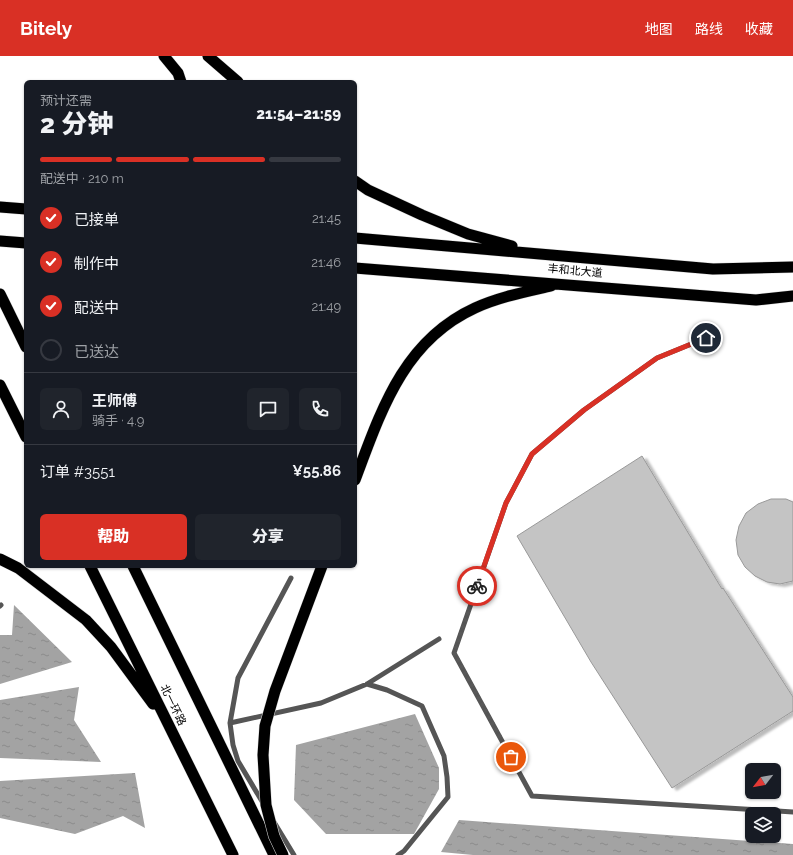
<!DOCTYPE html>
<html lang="zh">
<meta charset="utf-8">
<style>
:root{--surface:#171b24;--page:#20242c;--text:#f1f3f6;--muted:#9ea1a6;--line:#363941;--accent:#d93025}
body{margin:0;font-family:Raleway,"Noto Sans SC",sans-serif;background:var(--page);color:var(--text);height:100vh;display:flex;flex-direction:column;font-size:15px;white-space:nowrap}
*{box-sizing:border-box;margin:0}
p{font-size:13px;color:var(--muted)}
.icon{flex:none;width:22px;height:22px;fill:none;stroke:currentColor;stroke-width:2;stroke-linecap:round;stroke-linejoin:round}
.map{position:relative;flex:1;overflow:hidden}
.side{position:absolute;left:24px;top:24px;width:333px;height:488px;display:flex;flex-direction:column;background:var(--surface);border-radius:6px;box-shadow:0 1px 3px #0004}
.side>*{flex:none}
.needle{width:26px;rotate:239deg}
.fabs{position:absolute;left:745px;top:707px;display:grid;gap:8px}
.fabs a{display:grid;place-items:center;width:36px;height:36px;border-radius:6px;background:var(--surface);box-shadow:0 1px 3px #0004;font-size:20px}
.pin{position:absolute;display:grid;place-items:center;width:34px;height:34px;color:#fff;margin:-17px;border:2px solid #fff;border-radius:50%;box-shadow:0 1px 4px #0007}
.courier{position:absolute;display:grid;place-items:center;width:40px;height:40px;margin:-20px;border:3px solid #d93025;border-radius:50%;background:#fff;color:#222;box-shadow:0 1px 5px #0007}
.overview em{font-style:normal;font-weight:800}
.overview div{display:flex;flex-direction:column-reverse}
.overview{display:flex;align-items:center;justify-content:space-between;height:68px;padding:0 16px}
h1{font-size:26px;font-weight:800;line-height:30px}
.bar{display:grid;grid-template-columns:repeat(4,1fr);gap:6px 4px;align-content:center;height:48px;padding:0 16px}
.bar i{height:5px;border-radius:3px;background:var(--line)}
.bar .current{background:var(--accent)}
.bar p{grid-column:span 4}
.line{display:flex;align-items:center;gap:10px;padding:0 16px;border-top:1px solid var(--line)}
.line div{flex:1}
.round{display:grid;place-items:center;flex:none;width:42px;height:42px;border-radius:6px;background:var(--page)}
ol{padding:0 16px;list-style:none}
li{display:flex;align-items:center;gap:12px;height:44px}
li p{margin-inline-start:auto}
li .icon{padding:4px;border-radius:50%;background:var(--accent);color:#fff;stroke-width:4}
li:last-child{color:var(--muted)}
li i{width:22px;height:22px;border:2px solid var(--line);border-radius:50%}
.primary-button{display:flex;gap:8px;margin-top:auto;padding:8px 16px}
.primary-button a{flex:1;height:46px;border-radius:6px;background:var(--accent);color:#fff;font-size:16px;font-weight:800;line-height:46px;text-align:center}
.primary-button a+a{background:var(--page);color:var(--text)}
header{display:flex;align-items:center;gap:24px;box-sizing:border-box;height:56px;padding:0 20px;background:var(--accent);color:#fff}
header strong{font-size:19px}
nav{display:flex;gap:22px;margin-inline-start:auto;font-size:14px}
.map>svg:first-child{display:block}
.water{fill:url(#water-ripples)}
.building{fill:#c4c4c4;stroke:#999;filter:url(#shadow)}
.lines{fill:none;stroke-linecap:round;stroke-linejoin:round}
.trunk-casing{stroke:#dbdbdb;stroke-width:12}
.service{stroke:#555;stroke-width:5}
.trunk{stroke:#000;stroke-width:11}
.trunk-bridge-casing{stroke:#dbdbdb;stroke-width:12;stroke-linecap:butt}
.trunk-bridge{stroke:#000;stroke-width:11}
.done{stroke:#595959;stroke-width:4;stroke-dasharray:0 7.2}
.route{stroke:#d93025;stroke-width:5}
.labels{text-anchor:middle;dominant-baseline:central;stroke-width:3;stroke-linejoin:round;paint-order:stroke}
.street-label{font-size:11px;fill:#000;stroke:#fff}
</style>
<header>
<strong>Bitely</strong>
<nav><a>地图</a><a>路线</a><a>收藏</a></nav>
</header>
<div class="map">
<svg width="793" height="799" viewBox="0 0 793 799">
<defs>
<pattern id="water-ripples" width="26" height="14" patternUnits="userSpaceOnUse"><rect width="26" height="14" fill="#a3a3a3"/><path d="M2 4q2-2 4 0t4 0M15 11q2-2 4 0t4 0" fill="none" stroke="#8b8b8b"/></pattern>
<filter id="shadow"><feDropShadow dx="4.5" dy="2.5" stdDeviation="1" flood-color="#0004"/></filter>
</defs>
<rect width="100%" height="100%" fill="#fff"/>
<path class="water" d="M14,549l58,57 -72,22v-49h12z
M79,631l-5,33 27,42 -101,-4v-58z
M415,658l24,54v21l-25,45h-88l-32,-34 2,-55z
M135,717l10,55 -22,-12 -48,18 -75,-16v-37z
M459,764l334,24v11h-320l-32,-3z"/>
<path class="building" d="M642,400l80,133 1,-1 70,109v14l-121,77 -81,-126 -74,-126z
M771,443h15l7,3v79l-13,3 -13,-2 -12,-6 -10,-9 -7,-12 -2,-15 3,-14 7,-13 12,-9z"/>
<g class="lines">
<g class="trunk-casing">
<path id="trunk" d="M164,0l14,17 3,9
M208,0l30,26
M355,125l13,9 54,25 46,19 44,12
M0,151l26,2
M355,182l358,31 80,-2
M0,185l26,2
M355,212l401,32 37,-4
M0,238l26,53
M0,329l26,52
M355,424c26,-69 48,-139 120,-172 24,-11 50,-16 76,-22
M0,503l18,9 68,52 25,27 42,57
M90,510l143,289
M133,510l141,289"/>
</g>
<path class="service" d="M706,282l-49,20 -73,52 -52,44 -26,49 -52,150 78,143 261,16
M0,550l1,-1
M367,628l20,6 35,16 22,50 3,21 1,20 -44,54 -6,4
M230,667l91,-20 46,-19 72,-45
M263,747l-25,-42 -5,-16 -3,-22 8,-45 53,-100
M274,766l20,33"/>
<use href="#trunk" class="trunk"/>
<g class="trunk-bridge-casing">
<path id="trunk-bridge" d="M283,799l-9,-19 -8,-31 -3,-50 2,-29 10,-35 47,-125"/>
</g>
<use href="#trunk-bridge" class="trunk-bridge"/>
</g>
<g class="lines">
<path class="done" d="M477,530l-23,67 57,104"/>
<path class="route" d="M477,530l29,-83 26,-49 52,-44 73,-52 49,-20"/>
</g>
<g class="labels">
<g class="street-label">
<text transform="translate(575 215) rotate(5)">丰和北大道</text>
<text transform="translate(173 649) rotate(64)">北一环路</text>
</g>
</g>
</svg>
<div class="fabs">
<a><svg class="needle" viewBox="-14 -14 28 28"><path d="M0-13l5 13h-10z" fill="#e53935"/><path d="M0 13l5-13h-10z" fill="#9ea1a6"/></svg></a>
<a><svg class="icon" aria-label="layers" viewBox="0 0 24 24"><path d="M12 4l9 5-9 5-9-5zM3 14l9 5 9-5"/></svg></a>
</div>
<div class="pin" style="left:511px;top:701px;background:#ea580c"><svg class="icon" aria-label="bag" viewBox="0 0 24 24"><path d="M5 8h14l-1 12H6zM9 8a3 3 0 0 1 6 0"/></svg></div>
<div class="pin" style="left:706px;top:282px;background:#1f2937"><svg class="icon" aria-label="home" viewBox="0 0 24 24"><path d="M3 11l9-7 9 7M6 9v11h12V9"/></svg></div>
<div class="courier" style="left:477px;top:530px"><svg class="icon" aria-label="bike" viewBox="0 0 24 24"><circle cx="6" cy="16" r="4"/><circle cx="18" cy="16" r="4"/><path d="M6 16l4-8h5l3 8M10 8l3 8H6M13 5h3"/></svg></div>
<section class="side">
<div class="overview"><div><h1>2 分钟</h1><p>预计还需</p></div><em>21:54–21:59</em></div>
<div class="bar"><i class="current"></i><i class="current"></i><i class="current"></i><i></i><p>配送中 · 210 m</p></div>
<ol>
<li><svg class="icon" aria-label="check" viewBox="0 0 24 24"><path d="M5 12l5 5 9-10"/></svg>已接单<p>21:45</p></li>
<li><svg class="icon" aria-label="check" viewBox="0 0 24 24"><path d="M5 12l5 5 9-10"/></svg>制作中<p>21:46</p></li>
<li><svg class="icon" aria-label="check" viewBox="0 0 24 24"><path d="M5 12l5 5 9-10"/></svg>配送中<p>21:49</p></li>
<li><i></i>已送达</li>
</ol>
<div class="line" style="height:72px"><a class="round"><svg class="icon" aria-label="person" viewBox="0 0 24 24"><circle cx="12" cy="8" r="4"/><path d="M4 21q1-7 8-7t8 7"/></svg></a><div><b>王师傅</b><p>骑手 · 4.9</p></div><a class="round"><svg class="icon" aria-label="chat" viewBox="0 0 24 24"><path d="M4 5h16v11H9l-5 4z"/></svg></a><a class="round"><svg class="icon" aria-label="phone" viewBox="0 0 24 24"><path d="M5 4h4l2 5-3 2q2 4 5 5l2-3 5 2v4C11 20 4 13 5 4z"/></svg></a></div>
<div class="line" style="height:52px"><div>订单 #3551</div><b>¥55.86</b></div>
<div class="primary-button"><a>帮助</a><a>分享</a></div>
</section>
</div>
